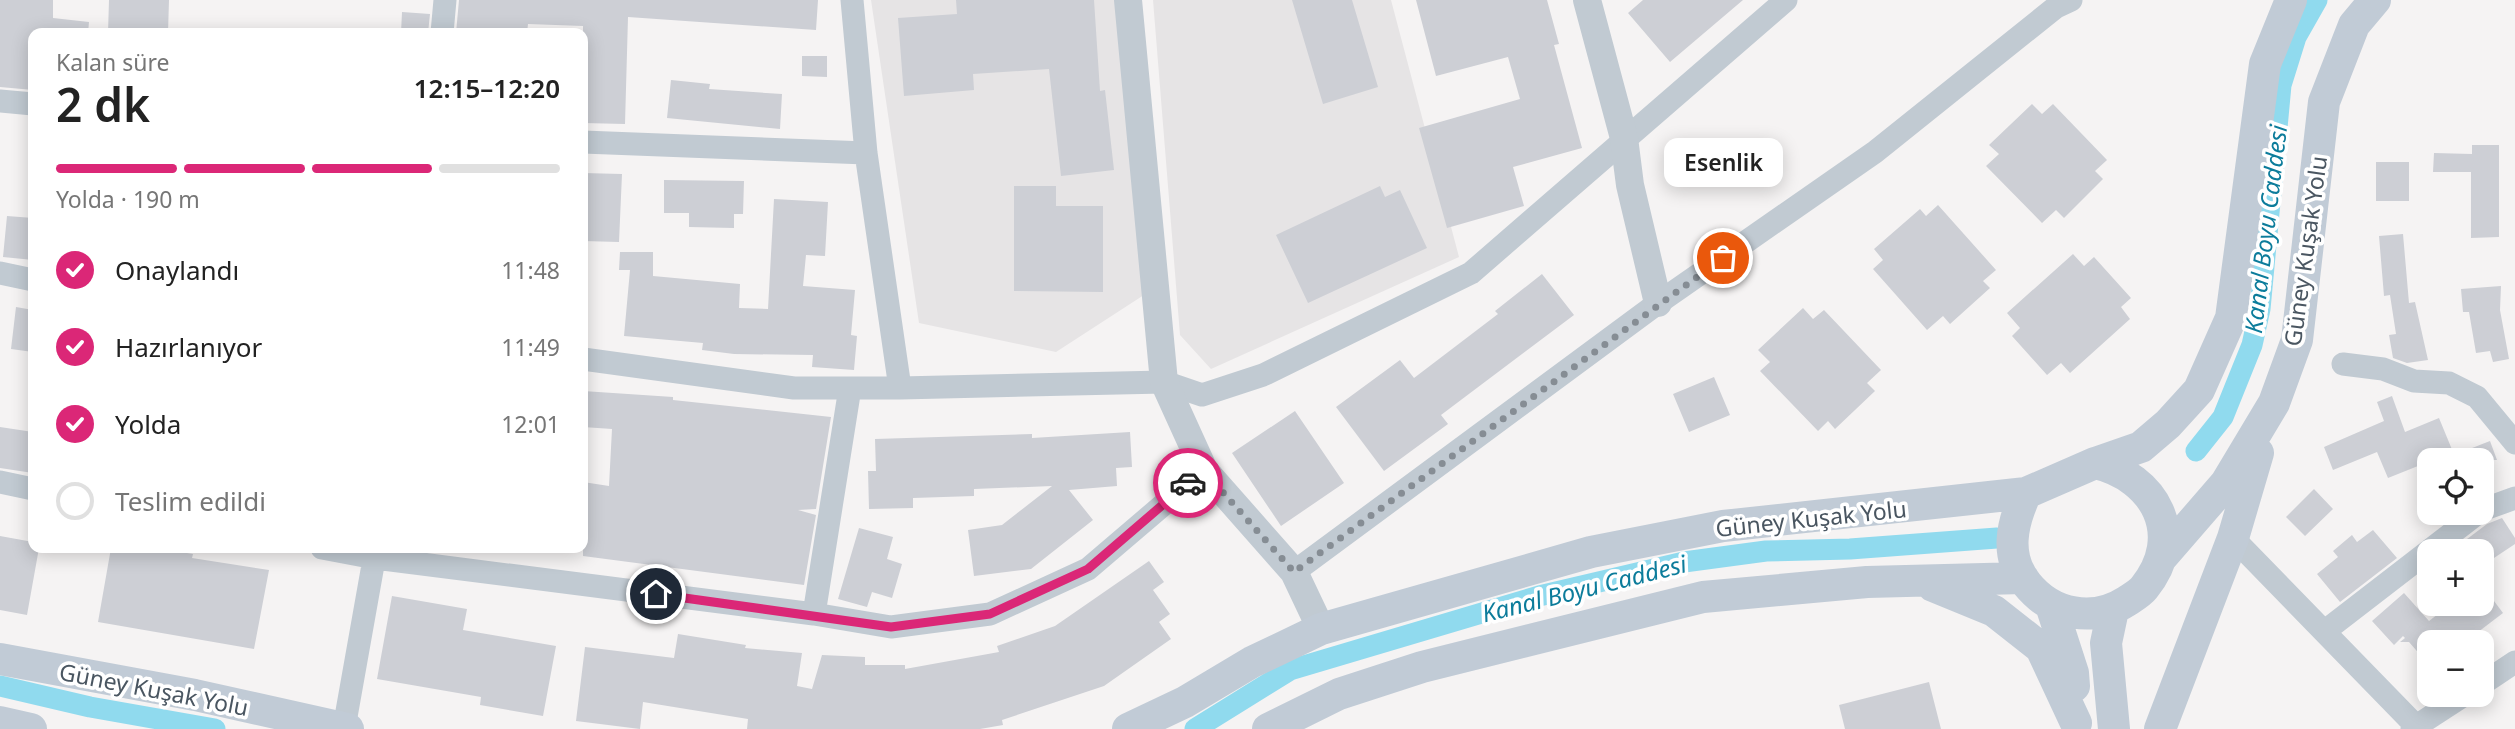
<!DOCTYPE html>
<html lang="tr">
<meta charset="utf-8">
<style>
:root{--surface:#fff;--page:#f2f2f2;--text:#222;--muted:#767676;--line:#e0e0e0;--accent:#db2777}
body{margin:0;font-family:"Noto Sans",sans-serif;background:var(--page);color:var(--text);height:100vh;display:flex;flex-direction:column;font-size:26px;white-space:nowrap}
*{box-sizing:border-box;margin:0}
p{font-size:23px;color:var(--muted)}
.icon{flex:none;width:38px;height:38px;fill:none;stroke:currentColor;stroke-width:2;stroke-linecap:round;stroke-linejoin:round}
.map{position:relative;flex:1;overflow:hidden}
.drawer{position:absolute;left:28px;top:28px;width:560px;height:525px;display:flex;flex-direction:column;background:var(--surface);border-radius:14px;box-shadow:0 4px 18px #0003}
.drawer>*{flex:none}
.controls{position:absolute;left:2417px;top:448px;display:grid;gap:14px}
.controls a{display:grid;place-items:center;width:77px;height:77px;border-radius:14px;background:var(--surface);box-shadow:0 4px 18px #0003;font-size:35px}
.pin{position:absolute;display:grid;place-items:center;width:60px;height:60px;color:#fff;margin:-30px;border:4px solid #fff;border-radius:50%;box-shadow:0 2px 7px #0007}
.courier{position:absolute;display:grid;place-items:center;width:70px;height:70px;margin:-35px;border:5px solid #db2777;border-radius:50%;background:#fff;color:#222;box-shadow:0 2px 9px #0007}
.bubble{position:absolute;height:49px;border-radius:14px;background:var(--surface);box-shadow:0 4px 18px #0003;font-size:23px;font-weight:600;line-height:49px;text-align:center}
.head em{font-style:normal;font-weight:600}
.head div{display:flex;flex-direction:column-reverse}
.head{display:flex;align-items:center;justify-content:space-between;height:119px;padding:0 28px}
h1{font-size:46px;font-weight:600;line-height:52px}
.bar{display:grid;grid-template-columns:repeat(4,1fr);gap:10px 7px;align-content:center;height:84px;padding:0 28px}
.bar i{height:9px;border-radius:5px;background:var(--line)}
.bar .selected{background:var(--accent)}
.bar p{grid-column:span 4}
ol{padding:0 28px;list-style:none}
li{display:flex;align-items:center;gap:21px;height:77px}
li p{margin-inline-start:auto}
li .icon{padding:7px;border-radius:50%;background:var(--accent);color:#fff;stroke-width:4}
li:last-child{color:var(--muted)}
li i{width:38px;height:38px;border:4px solid var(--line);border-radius:50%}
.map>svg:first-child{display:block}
.education{fill:#e6e4e5}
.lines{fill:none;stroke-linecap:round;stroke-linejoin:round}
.canal{stroke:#90daee;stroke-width:21}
.building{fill:#cdcfd5}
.minor{stroke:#c1cad2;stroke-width:23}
.tertiary{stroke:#c1cad2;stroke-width:28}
.secondary{stroke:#c1cbd6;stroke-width:32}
.done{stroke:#868d94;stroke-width:7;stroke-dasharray:0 12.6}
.route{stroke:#db2777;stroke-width:9}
.labels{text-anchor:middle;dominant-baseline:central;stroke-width:7;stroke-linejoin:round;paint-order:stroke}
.street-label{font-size:23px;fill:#4a5661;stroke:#fff}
.water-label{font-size:24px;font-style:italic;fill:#0c7c9b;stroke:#fff}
</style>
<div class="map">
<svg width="2515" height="729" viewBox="0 0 2515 729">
<rect width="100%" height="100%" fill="#f5f3f3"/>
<path class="education" d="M871,0h245l31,293 -91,59 -137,-29z
M1153,0h238l68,257 -248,112 -31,-34z"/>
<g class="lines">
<path class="canal" d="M2196,451l27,-34 29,-72 8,-36 21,-224 15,-48 21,-37
M0,686l90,21 125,22
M1195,729l95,-59 249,-74 145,-34 82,-11 84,-2 147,-11"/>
</g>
<path class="building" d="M0,0h53v18l36,4 -1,11h-55v57l-33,-3z
M109,0h60l-1,33h-60z
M459,0h359l-2,30 -188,-13 -3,107 -42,-1v-97l-55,-2 -1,9h-71z
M956,0h138l6,91 5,-1 9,80 -53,6 -12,-107 -76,5 1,16 -70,6 -6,-78 59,-4z
M1292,0h60l26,87 -55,17z
M1416,0h131l12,44 -5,1 28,103 -69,19 11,39 -77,22 -28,-100 101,-29 -12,-42 -72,19z
M1643,0h100l-73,62 -42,-49z
M402,12l28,2 -2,19h-27z
M802,56h25v21l-25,-1z
M671,80l39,4 -1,5 73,5 -2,35 -113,-11z
M2032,104l10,10 11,-10 54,56 -12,11 8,8 -39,39 -8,-8 -14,13 -56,-57 13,-12 -10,-9z
M2472,145h27v92l-28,1v-66h-38l1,-19 38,1z
M2376,162h33v39h-33z
M583,173l39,1 -3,68 -36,-1z
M664,180l80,1 -1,33h-9v14l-45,-1v-14h-25z
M1014,186h42v20h47v86l-89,-1z
M1380,186l5,11 15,-7 27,58 -119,55 -32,-68z
M774,199l54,3 -3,54 -19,-1 -3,31 52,4 -4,45 6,1 -3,34 -42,-3 1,-12 -79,-1 -32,-4 1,-7 -79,-7 6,-66h-11l1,-18h33v24l87,8 -1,24 29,1z
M1938,205l58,65 -13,11 7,7 -40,36 -7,-8 -16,14 -54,-61 10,-9 -9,-11 46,-40 6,7z
M7,216l26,2v42l-30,-3z
M2403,234l6,69 6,-1 13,58 -21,3 -14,-5 -4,-23 7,-1 -6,-39 -6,1 -5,-60z
M2073,254l11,12 10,-9 37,41 -10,9 9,12 -60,54 -9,-10 -14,12 -35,-39 8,-8 -13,-15z
M1542,274l32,41 -133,100 7,9 -64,47 -48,-64 64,-47 14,18 84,-64 -3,-3z
M2501,286l-1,24 9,49 -16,3 -3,-11 -14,2 -7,-41h-6l-2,-23z
M16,307l17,3v42l-22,-3z
M1803,308l10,11 11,-9 57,60 -14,13 8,8 -40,38 -7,-8 -10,10 -58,-60 10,-9 -12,-12z
M1714,377l16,38 -41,17 -16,-38z
M583,391l90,6v3l158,17 -15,92 -18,1 18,5 -12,70 -221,-29v-74l26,4 3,-57 -29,-2z
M2392,396l13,36 34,-14 14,34 -65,26 -11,-26 -44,18 -9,-23 60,-26 -7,-19z
M1295,411l49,72 -63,43 -49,-73z
M0,427l33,5v41l-33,-5z
M1130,432l2,35 -16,1 1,18 -48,4 24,30 -62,49 -57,7 -6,-46 34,-5 50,-39 -78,3v7l-61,2v10l-44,1 -1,-38h8l-1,-32 157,-5v4z
M2490,441l7,19h-53v-1z
M2314,489l19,20 -28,27 -19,-19z
M2502,518l13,20v6l-33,22v-15h-31l36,-27z
M859,528l34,9 -6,22 15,5 -10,34 -20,-6 -5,15 -29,-8z
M2373,530l24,28 -57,44 -23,-28 21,-17 -5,-6 19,-16 5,7z
M0,536l33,6v6h6l-12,67 -27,-5z
M111,548h46l36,6 -1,4 77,12 -15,79 -156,-27z
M1149,561l15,21 -11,8 17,24 -11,8 12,17 -67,47 -102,34 1,5 -23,4h-233l1,-10 -105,-17 -3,27 -64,-8 9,-74 89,11 4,-24 68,11 -1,3 57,5 -5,33 15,3 10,-34 43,2v8h40v4l94,-17 -2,-6 58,-20z
M2482,585l21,28 -38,29h-36v23l-20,-23h-9l5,-4 -2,-2 -9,9 -22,-24 32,-28 25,28 22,-17h31z
M392,596l75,13 -4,21 93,16 -13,70 -63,-11 1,-8 -104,-18z
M1929,682l12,47h-96l-6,-24z"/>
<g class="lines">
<path class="minor" d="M852,0l14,153 34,235 264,-6 38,13 61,-20 208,-102 315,-273
M442,33l3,-33
M0,101l33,3
M583,142l283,11
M0,273l33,7
M583,359l211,29h106
M2343,364l40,5 31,12 35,2 28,14 38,46
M0,482l33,7
M2482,510l33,-12
M2233,538l183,188
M322,548l53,10 439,56 77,13 99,-13 98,-45 116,-99
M1294,572l364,-269 217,-151 181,-145 15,-7
M814,614l36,-226
M2325,631l153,-118
M2482,684l33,-22
M344,728l32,-180
M2412,729l52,-34"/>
<path class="tertiary" d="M1128,0l36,382 40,88 90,102 27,57
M1587,0l37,138 6,47 28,118"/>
<path class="secondary" d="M2095,463l46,-16 27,-23 31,-34 32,-72 34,-254 26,-64
M2095,463c60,14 92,72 49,125 -4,5 -11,9 -17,13 -34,22 -75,14 -100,-17 -23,-28 -15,-61 -1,-91z
M2161,558l65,-75 48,-80 23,-63 27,-238 30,-77 21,-25
M1933,586l61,25 47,37 35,75
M2051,605l22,68 1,13
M2113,610l-7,33 8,86
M0,659l195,36 153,34
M0,722l31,7
M1128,729l57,-27 67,-40 69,-33 270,-77 132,-26 303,-33
M1268,729l71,-35 83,-27 281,-70 164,-15 156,-4
M2160,729l73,-191 25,-85"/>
</g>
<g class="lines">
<path class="done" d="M1188,483l15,-13 91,102 429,-314"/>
<path class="route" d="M656,594l235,33 99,-13 98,-45 100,-86"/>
</g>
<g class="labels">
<g class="street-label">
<text transform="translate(2305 251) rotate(-82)">Güney Kuşak Yolu</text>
<text transform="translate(1811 518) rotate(-6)">Güney Kuşak Yolu</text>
<text transform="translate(154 689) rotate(11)">Güney Kuşak Yolu</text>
</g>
<g class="water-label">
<text transform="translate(2265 229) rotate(-83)">Kanal Boyu Caddesi</text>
<text transform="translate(1584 588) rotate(-14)">Kanal Boyu Caddesi</text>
</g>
</g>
</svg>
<div class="controls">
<a><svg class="icon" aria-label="locate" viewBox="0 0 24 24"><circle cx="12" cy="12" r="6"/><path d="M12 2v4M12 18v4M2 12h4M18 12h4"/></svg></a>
<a>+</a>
<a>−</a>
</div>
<div class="pin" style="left:1723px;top:258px;background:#ea580c"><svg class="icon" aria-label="bag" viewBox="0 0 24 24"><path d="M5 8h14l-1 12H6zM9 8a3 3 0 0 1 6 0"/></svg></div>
<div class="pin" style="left:656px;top:594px;background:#1f2937"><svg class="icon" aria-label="home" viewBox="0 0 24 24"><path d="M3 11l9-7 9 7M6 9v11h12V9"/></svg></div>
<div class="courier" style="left:1188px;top:483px"><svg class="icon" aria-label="car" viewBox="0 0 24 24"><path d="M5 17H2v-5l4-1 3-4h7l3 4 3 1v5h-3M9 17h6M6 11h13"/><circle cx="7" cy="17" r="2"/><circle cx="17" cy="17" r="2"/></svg></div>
<div class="bubble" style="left:1664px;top:138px;width:119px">Esenlik</div>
<section class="drawer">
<div class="head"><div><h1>2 dk</h1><p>Kalan süre</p></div><em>12:15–12:20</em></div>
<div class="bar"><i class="selected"></i><i class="selected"></i><i class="selected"></i><i></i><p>Yolda · 190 m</p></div>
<ol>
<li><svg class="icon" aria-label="check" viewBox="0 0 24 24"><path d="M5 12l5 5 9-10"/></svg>Onaylandı<p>11:48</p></li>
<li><svg class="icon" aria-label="check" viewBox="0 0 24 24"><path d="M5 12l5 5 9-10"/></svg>Hazırlanıyor<p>11:49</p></li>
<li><svg class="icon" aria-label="check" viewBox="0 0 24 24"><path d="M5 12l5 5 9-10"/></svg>Yolda<p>12:01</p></li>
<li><i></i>Teslim edildi</li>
</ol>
</section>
</div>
